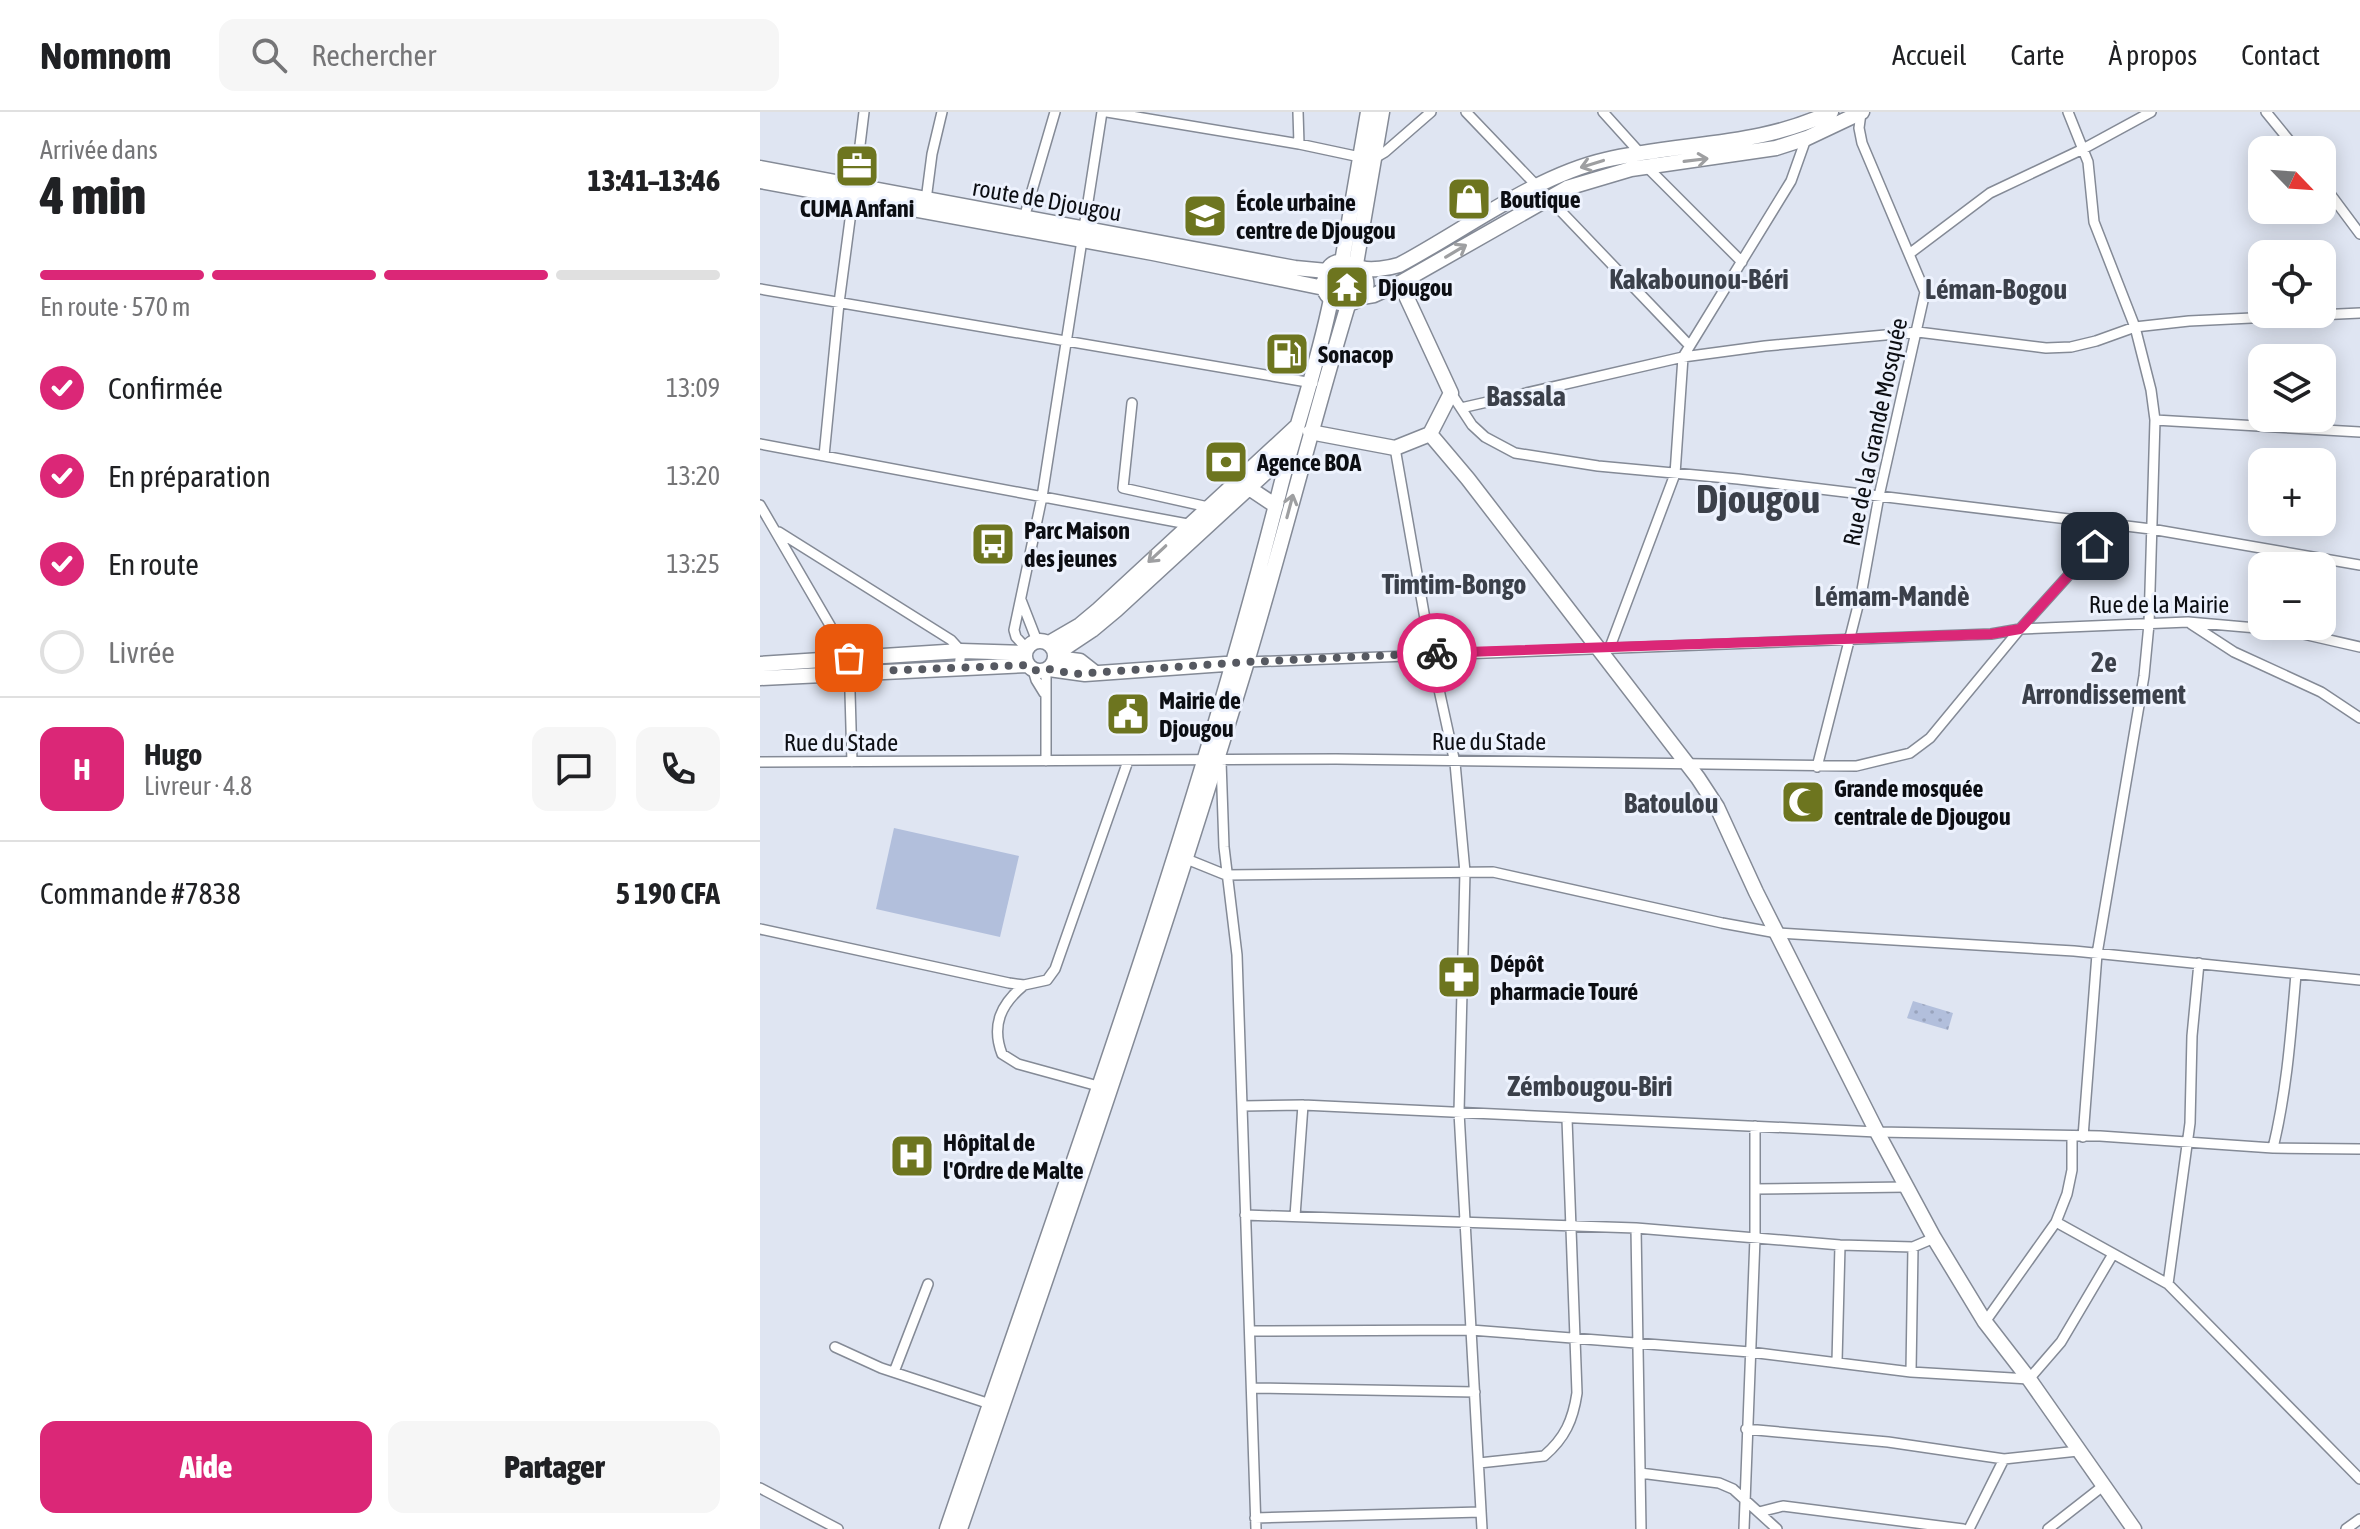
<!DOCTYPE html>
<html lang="fr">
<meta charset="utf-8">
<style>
:root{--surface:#fff;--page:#f6f6f6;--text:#202124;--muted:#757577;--line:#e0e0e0;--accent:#db2777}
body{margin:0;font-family:"Asap Condensed",sans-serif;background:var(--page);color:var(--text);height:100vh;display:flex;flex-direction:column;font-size:30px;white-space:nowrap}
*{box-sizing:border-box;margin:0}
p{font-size:26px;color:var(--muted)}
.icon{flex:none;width:44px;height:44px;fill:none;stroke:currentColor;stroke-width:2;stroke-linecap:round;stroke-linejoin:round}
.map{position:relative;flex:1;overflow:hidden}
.panel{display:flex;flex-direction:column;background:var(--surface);width:760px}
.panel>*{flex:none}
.needle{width:52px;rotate:115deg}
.fabs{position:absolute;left:1488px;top:24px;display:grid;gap:16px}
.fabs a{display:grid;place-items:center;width:88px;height:88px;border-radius:16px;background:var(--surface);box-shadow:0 4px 20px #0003;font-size:40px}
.pin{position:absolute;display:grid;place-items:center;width:68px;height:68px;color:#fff;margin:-34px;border-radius:16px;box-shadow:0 4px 12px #0006}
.courier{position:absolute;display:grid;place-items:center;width:80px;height:80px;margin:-40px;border:6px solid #db2777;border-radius:50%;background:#fff;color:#222;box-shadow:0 2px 10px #0007}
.headline em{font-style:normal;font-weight:800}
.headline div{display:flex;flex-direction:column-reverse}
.headline{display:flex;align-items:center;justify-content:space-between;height:136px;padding:0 40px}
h1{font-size:52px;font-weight:800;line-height:60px}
.bar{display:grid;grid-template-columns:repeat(4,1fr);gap:12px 8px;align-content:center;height:96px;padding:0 40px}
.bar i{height:10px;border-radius:6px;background:var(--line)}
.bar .selected{background:var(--accent)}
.bar p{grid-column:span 4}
.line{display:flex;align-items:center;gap:20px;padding:0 40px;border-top:2px solid var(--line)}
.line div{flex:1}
.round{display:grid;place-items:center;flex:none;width:84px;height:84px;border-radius:16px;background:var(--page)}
ol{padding:0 40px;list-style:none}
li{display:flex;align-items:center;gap:24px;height:88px}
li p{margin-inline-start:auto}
li .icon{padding:8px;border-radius:50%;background:var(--accent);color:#fff;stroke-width:4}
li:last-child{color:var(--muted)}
li i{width:44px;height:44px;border:4px solid var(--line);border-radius:50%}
.primary-button{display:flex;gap:16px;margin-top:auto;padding:16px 40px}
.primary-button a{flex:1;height:92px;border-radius:16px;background:var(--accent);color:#fff;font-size:32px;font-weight:800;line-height:92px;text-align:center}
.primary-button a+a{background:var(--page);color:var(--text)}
header{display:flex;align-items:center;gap:48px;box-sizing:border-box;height:112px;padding:0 40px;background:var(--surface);border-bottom:2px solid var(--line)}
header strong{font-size:38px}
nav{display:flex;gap:44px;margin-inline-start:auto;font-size:28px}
.search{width:560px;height:72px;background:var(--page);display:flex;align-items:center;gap:20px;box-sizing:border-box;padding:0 28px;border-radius:16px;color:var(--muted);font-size:30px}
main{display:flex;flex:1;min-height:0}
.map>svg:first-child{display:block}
.park{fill:url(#park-dots)}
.pitch{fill:#b2bfdc}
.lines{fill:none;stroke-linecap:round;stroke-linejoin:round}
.minor-casing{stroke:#848a96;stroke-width:12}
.primary-casing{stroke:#848a96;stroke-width:17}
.trunk-casing{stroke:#848a96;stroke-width:17}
.minor{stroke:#fff;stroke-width:9}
.primary{stroke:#fff;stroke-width:14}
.trunk{stroke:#fff;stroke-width:14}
.oneway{stroke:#9e9fa1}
.done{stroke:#565961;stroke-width:8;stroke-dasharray:0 14.4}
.route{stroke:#db2777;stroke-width:10}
.labels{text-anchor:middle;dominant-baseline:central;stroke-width:6;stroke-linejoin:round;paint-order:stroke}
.poi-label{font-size:24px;font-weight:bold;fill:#0c0e13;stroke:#edf2fd;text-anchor:start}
.street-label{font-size:24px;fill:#0c0e13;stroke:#edf2fd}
.quarter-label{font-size:28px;font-weight:bold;fill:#3b404a;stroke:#edf2fd}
.town-label{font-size:40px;font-weight:bold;fill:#3b404a;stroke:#edf2fd}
</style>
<header>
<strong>Nomnom</strong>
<div class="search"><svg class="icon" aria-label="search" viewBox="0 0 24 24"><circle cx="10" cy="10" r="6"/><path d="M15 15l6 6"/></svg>Rechercher</div>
<nav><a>Accueil</a><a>Carte</a><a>À propos</a><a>Contact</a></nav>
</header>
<main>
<section class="panel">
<div class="headline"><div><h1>4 min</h1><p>Arrivée dans</p></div><em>13:41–13:46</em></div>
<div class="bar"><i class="selected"></i><i class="selected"></i><i class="selected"></i><i></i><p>En route · 570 m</p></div>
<ol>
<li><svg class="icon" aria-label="check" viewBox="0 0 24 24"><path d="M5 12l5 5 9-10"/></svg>Confirmée<p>13:09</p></li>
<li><svg class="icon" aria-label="check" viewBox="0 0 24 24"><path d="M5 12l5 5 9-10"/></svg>En préparation<p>13:20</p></li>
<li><svg class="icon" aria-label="check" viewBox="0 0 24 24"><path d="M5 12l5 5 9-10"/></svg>En route<p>13:25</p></li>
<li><i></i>Livrée</li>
</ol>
<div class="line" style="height:144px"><b class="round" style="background:var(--accent);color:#fff">H</b><div><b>Hugo</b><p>Livreur · 4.8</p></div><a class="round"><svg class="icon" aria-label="chat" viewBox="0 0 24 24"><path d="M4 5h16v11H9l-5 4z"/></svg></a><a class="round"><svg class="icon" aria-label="phone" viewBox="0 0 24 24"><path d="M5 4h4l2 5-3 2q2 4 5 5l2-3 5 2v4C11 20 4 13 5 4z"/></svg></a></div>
<div class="line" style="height:104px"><div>Commande #7838</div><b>5 190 CFA</b></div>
<div class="primary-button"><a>Aide</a><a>Partager</a></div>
</section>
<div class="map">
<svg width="1600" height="1417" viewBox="0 0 1600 1417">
<defs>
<pattern id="park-dots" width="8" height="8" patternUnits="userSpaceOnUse" patternTransform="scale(2)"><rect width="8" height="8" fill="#b2bfdc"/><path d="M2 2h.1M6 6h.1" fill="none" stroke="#98a3bc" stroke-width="1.8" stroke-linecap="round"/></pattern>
</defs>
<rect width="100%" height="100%" fill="#dfe5f2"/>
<path class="park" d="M1153,889l40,12 -5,17 -41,-12z"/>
<path class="pitch" d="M134,716l125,28 -19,81 -124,-28z"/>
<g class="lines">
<g class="minor-casing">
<path id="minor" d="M347,0l192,32 61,13
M538,0l1,32
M706,0l223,233
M843,0l37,41
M1308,0l20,50 6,60 41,105 16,63 4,30 -6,204 -5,52 -47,278 -14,183
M1506,0l31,38
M613,47l12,-7 46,-40
M887,55l95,95
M1562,71l38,51
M95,74l9,-74
M166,88l6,-46 10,-42
M264,106l31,-106
M1149,142l81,-61 93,-44 68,-37
M0,177l553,94
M691,281l21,32 13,12 30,16 83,13 140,13 413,50 209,36
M372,291l-9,85 85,19
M701,296l222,-51 82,-11 153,-14 128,16 25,-1 25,-6 39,-14 54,-6 171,-8
M1395,308l205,12
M0,332l433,81
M635,336l36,205 24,110 10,109 -6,240 23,417
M64,344l15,-153 14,-106
M0,393l89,153 3,104
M19,420l172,108 10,11 -2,16
M261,488l16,41
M1431,512l43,28 87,40 39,26
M850,535l65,-173 8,-117 108,-176 16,-45
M267,537l-11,-12 -2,-7 28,-133 60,-385
M487,550l744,-28 29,-5 168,-7 102,9 70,16
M273,558l3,10 8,13
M286,558v91
M461,649l3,86 13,108 19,574
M0,650l576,-3 520,7 54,-13 20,-15 90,-109 94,-104
M1057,655l45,-177 17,-94 46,-204 -63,-149 -3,-15 2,-15
M424,746l42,17 267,-3 229,51 55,10 297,18 286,29
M0,817l249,54 15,2 23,-5 8,-11 73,-208
M264,873c-23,19 -33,40 -22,69l16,10 80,22
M483,994l60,-1 574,27 223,4 173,12 87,1
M1513,1036c14,-58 18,-116 23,-174
M995,1077l152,-2
M485,1103l391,13 204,17 73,2 21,-9
M535,1104l8,-111
M1296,1110l112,62 192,195
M876,1116l5,301
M1408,1172l22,-161 2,-87 7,-73
M1225,1210l71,-100 11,-28 5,-24v-33
M490,1219l221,-1 279,22 161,20 118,7 32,-37 52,-88
M75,1235l46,21 112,37
M1077,1250l3,-117
M134,1260l34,-88
M1151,1260l2,-125
M492,1276l223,4
M986,1317l142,13 116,17 74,-8
M719,1351l65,-7c21,-18 29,-36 33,-63l-10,-274
M880,1361l79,10 14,6 44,40
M0,1376l78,41
M999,1400l24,-6 180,23
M495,1406l226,-6
M984,1417l11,-291v-112
M1209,1417l35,-70
M1288,1417l55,-43
M1586,1417l14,-10"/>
</g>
<g class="primary-casing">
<path id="primary" d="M582,150l26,-150
M596,152l26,-152
M550,320l85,16 35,-14 21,-41 -51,-110
M670,322l38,45 230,299 19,29 39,85 121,240 57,106 51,84 44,57 105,150
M489,376l27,18
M265 544a15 15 0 1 1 30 0a15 15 0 1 1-30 0Z
M289,531l31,-18 18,-15 199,-184
M296,542l36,-24 24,-20 173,-159
M296,546l24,3 14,11
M0,552l201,-13 64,2
M289,557l36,5 154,-11
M0,566l268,-13
M187,1417c117,-342 243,-685 332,-1036 16,-65 39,-128 52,-194
M200,1417c99,-287 198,-574 286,-864 36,-120 66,-241 102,-360"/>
</g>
<g class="trunk-casing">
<path id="trunk" d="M0,56l535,100 32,3
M0,69l393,72 171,35
M601,156c25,43 -46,48 -36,9 6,-23 23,-14 36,-9 10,3 28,0 38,-3 64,-34 136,-89 206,-105 76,-18 154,-13 226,-48
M602,185l12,-2 26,-12 167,-95 64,-19 145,-21 31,-10 55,-26"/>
</g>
<use href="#minor" class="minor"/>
<use href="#primary" class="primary"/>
<use href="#trunk" class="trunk"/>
</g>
<defs><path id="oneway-shaft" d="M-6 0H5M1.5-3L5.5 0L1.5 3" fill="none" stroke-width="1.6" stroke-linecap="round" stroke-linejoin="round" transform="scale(2)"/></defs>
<g class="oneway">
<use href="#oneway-shaft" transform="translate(936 48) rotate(-7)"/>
<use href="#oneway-shaft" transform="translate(832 52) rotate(163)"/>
<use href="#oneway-shaft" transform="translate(696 139) rotate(-31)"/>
<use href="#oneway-shaft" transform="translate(530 394) rotate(-75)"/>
<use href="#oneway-shaft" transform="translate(397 442) rotate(137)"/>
</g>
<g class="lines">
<path class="done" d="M89,546l1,14 178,-7 9,6 12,-2 24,5 174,-12 190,-9"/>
<path class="route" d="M677,541l554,-19 29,-5 75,-83"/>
</g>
<defs>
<g id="office-square" transform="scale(2.3)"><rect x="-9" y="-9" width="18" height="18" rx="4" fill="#6d751f" stroke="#edf2fd"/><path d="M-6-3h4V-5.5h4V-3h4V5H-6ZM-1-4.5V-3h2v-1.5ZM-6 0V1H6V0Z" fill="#fff"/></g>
<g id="shop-square" transform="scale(2.3)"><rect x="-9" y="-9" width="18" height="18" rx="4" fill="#6d751f" stroke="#edf2fd"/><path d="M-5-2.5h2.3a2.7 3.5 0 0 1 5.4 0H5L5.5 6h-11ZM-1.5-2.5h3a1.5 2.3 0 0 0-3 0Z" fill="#fff"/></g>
<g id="school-square" transform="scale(2.3)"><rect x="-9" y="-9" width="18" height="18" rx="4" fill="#6d751f" stroke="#edf2fd"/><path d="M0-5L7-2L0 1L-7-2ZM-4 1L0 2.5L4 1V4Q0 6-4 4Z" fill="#fff"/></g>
<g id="temple-square" transform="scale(2.3)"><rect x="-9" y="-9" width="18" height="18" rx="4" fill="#6d751f" stroke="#edf2fd"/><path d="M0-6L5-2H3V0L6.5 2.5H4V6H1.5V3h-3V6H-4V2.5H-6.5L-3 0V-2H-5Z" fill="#fff"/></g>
<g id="fuel-square" transform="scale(2.3)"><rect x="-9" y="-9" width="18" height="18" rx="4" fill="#6d751f" stroke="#edf2fd"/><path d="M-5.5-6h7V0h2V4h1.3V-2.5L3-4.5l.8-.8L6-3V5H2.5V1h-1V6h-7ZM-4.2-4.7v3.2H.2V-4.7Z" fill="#fff"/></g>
<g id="bank-square" transform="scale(2.3)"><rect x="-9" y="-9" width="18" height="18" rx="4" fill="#6d751f" stroke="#edf2fd"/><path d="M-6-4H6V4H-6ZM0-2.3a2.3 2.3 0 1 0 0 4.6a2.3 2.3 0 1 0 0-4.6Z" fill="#fff"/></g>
<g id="bus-square" transform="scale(2.3)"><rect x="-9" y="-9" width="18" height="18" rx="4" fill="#6d751f" stroke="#edf2fd"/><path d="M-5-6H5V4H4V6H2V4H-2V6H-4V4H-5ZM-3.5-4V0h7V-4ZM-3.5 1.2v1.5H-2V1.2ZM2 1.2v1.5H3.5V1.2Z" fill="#fff"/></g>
<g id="civic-square" transform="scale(2.3)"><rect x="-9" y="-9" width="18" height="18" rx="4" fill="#6d751f" stroke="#edf2fd"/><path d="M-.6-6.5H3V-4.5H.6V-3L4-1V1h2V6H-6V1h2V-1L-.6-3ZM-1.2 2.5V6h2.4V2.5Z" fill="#fff"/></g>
<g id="mosque-square" transform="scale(2.3)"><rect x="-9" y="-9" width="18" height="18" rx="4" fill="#6d751f" stroke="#edf2fd"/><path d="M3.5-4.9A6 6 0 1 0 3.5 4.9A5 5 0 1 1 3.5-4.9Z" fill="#fff"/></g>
<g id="pharmacy-square" transform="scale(2.3)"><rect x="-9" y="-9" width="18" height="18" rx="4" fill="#6d751f" stroke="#edf2fd"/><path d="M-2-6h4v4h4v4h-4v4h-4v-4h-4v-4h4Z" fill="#fff"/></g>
<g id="hospital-square" transform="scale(2.3)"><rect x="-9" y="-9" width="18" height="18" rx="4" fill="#6d751f" stroke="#edf2fd"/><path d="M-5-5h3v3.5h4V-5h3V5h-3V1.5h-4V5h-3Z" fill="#fff"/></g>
</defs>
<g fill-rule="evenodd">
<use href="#office-square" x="97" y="54"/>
<use href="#shop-square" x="709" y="87"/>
<use href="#school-square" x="445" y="104"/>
<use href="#temple-square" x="587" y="175"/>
<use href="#fuel-square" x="527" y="242"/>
<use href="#bank-square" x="466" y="350"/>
<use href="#bus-square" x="233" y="432"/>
<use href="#civic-square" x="368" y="602"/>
<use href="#mosque-square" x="1043" y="690"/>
<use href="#pharmacy-square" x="699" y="865"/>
<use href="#hospital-square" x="152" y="1044"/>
</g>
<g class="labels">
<g class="poi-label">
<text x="740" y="87">Boutique</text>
<text x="476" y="90">École urbaine<tspan x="476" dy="28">centre de Djougou</tspan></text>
<text x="97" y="96" text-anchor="middle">CUMA Anfani</text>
<text x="618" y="175">Djougou</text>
<text x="558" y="242">Sonacop</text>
<text x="497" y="350">Agence BOA</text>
<text x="264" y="418">Parc Maison<tspan x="264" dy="28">des jeunes</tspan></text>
<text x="399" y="588">Mairie de<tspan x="399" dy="28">Djougou</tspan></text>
<text x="1074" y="676">Grande mosquée<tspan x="1074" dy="28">centrale de Djougou</tspan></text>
<text x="730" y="851">Dépôt<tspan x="730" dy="28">pharmacie Touré</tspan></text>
<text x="183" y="1030">Hôpital de<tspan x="183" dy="28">l'Ordre de Malte</tspan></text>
</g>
<g class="street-label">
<text transform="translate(287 88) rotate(10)">route de Djougou</text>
<text transform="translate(1115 320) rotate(-78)">Rue de la Grande Mosquée</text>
<text x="1399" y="492">Rue de la Mairie</text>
<text x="729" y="629">Rue du Stade</text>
<text x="81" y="630">Rue du Stade</text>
</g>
<g class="quarter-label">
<text x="939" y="167">Kakabounou-Béri</text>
<text x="1236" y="177">Léman-Bogou</text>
<text x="766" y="284">Bassala</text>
<text x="694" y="472">Timtim-Bongo</text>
<text x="1132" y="484">Lémam-Mandè</text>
<text x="1344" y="550">2e<tspan x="1344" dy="32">Arrondissement</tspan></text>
<text x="911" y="691">Batoulou</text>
<text x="830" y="974">Zémbougou-Biri</text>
</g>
<g class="town-label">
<text x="998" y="386">Djougou</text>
</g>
</g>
</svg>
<div class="fabs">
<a><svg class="needle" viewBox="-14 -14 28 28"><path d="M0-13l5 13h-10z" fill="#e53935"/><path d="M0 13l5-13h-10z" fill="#757577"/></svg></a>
<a><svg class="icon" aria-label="locate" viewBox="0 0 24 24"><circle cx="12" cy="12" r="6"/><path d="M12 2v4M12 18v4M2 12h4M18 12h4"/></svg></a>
<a><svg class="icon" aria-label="layers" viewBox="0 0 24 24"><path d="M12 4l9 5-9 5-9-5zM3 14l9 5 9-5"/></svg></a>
<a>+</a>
<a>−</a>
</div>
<div class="pin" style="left:89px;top:546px;background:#ea580c"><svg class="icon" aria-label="bag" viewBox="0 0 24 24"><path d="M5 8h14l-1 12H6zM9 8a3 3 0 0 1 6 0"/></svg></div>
<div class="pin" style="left:1335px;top:434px;background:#1f2937"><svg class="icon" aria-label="home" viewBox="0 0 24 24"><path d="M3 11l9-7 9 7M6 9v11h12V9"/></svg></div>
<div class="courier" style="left:677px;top:541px"><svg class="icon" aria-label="bike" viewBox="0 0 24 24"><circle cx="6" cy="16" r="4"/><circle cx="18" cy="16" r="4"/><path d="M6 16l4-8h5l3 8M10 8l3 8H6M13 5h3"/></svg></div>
</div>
</main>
